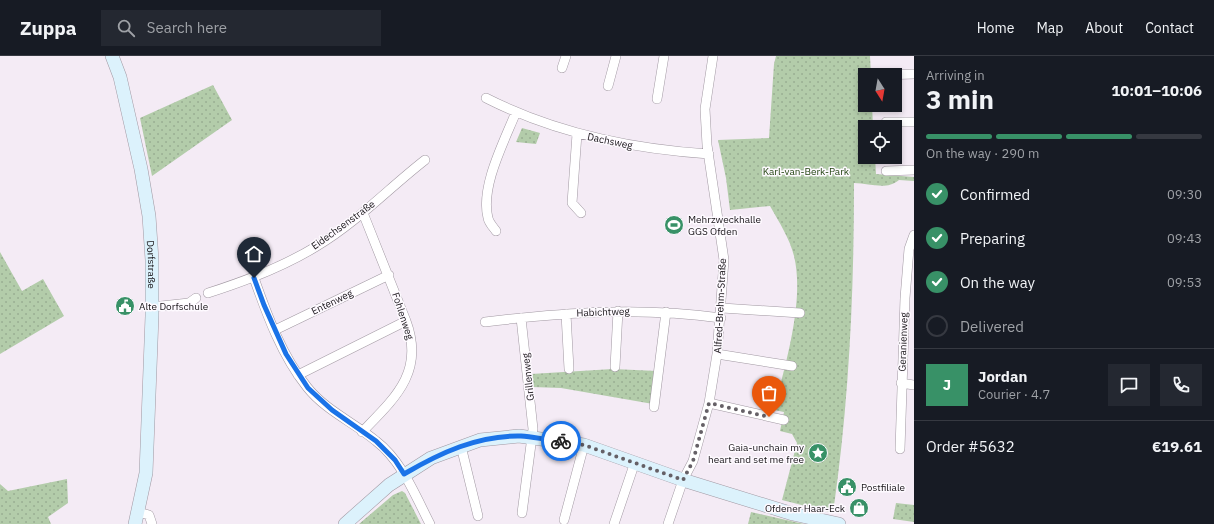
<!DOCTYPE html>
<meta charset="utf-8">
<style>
:root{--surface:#171b24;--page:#242831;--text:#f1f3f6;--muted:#9ea1a6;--line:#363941;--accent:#389167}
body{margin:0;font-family:"IBM Plex Sans",sans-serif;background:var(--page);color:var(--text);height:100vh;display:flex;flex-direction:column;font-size:15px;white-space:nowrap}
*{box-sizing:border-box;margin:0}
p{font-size:13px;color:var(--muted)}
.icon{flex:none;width:22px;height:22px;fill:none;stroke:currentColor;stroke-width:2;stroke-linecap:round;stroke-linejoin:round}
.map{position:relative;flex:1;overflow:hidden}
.drawer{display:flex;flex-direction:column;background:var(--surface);width:300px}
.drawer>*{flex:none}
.needle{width:26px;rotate:169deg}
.tools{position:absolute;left:858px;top:12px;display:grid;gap:8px}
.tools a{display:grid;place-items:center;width:44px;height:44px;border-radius:0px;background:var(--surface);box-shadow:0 2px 6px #0003;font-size:20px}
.pin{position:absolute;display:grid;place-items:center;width:34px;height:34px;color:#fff;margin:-41px -17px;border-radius:50% 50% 50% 0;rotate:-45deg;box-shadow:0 0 4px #0007}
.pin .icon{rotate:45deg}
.courier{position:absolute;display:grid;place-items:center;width:40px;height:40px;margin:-20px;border:3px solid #1a73e8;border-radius:50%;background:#fff;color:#222;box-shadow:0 1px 5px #0007}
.summary em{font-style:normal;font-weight:700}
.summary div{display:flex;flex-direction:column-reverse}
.summary{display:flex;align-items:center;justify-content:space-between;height:68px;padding:0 12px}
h1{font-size:26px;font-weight:700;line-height:30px}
.bar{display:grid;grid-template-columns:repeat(4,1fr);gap:6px 4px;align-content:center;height:48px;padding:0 12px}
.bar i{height:5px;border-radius:3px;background:var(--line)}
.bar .selected{background:var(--accent)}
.bar p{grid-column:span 4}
.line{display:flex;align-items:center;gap:10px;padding:0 12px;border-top:1px solid var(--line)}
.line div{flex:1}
.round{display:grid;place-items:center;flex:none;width:42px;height:42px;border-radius:0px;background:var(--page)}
ol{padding:0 12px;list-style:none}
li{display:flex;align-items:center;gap:12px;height:44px}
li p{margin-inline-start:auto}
li .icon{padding:4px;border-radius:50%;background:var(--accent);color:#fff;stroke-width:4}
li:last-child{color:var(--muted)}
li i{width:22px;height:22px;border:2px solid var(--line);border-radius:50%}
header{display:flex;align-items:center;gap:24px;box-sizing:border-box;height:56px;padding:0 20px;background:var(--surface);border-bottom:1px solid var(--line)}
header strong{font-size:19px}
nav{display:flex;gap:22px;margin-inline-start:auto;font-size:14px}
.search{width:280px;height:36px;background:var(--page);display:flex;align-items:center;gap:10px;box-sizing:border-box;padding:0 14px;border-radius:0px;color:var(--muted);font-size:15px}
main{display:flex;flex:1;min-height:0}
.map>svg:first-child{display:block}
.grass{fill:url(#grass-dots)}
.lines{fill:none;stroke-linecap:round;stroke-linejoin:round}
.street-casing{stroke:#a198a2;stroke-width:10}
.secondary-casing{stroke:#a198a2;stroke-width:14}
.street{stroke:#fff;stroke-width:9}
.secondary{stroke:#dcf2fc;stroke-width:13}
.done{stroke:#656066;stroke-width:4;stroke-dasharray:0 7.2}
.route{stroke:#1a73e8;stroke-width:5}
.labels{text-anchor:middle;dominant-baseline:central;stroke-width:3;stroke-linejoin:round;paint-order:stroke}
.street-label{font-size:10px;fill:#181519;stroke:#fefaff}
.park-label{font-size:10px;fill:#1c3f0a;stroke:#fefaff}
.poi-label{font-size:10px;fill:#181519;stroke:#fefaff;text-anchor:start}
</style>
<header>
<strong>Zuppa</strong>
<div class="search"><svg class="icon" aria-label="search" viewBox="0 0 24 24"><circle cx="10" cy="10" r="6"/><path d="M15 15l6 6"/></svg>Search here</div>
<nav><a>Home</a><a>Map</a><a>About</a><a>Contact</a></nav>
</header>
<main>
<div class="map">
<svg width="914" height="468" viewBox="0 0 914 468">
<defs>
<pattern id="grass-dots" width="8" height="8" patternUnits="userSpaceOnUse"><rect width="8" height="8" fill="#b3ccaa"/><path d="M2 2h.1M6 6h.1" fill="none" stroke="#99ae92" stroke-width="1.8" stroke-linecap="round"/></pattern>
</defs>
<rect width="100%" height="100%" fill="#f4ebf5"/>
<path class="grass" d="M776,0h94l1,19h-6v30h7l1,22h-8v30h10l1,17 38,3v4l-15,-1c-13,11 -29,3 -45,3 0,111 -5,220 -21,330l-51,-13 15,-57 -5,-9 -12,-3 4,-19 -10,-2c11,-45 31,-109 20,-154 -4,-17 -15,-34 -24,-50l-40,4 -4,-32 -8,-38 51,-2 5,-74z
M213,29l19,35 -80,56 -12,-58z
M522,72l18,5 -4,11 -20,-2z
M0,196l22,39 21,-12 21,37 -64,38z
M613,313l44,2 -4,33 -92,-16 -29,-1 -1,-13z
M67,423l1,24 -20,14 3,7h-51v-40l8,7z
M402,435l3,2 16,31h-62l34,-29z
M896,447l18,2v17l-21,-3z
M751,456l53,12h-56z"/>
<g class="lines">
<g class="street-casing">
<path id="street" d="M562,12l4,-12
M882,19l32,-1
M608,30l8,-30
M486,42c69,35 145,51 223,56
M657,43l7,-43
M886,66h28
M577,78l-5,69 9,10
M886,115l28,-1
M496,175c-2,-3 -7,-8 -8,-13 -8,-31 16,-76 28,-106
M254,222c13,37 28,78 53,109 18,23 46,35 69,54 26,20 39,54 54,83
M208,237c38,-12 75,-26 109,-47 40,-24 72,-58 108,-86
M152,251l37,-4 7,-5
M722,252l78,5
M566,258l3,55
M521,262l12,111 -11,84
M485,266c82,-10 154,-15 236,-4
M275,274l114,-55
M717,298l75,12
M615,311l3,-56
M298,319l108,-54
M901,327l13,2
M709,347l75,17
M654,351l12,-95
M362,376c33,-34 63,-60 44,-111l-43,-108
M461,390l17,70
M900,393l5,-151 4,-49 5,-14
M138,456l11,3 3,9
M564,464l20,-75
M614,468l21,-62
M668,468l15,-44 10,-19 16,-58 8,-49 7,-94 -17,-115 -2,-36 8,-53"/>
</g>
<g class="secondary-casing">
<g id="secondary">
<path id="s1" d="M112,0l8,21 21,92 8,47 3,44v56l-6,157 -11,51"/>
<path d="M345,468l44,-39 42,-27 49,-18 39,-4 65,9 99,35 110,34 46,10"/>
</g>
</g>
<use href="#street" class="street"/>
<use href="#secondary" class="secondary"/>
</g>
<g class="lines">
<path class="done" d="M561,385l23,4 99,35 10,-19 16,-58 60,14"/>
<path class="route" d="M254,222l10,27 22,49 22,34 24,22 44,31 19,19 9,14c36,-21 74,-39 117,-38 13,1 26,4 40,5"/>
</g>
<defs>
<g id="stadium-disc" transform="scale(1)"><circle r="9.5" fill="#389167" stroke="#fefaff"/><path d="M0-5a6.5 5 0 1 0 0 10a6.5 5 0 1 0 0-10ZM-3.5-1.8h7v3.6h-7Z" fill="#fff"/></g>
<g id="civic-disc" transform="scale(1)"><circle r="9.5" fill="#389167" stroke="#fefaff"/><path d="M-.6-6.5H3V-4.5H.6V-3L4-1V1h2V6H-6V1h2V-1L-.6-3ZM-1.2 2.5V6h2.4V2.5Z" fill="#fff"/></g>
<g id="sight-disc" transform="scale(1)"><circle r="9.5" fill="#389167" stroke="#fefaff"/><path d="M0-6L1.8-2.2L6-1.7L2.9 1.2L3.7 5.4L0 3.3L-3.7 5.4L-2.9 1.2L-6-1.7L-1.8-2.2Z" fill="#fff"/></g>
<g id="shop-disc" transform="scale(1)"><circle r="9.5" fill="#389167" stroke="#fefaff"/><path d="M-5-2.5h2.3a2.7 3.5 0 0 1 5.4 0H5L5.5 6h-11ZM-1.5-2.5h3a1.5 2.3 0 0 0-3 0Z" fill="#fff"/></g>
</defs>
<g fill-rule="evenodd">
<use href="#stadium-disc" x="674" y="169"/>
<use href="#civic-disc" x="125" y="250"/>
<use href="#sight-disc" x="818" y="397"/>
<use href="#civic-disc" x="847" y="431"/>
<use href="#shop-disc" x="859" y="452"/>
</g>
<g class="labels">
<g class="street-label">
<text transform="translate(610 85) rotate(12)">Dachsweg</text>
<text transform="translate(343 169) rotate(-36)">Eidechsenstraße</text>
<text stroke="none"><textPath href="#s1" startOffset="213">Dorfstraße</textPath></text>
<text transform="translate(332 246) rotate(-26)">Entenweg</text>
<text transform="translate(720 250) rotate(-87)">Alfred-Brehm-Straße</text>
<text transform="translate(603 256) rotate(-2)">Habichtweg</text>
<text transform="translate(403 260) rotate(72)">Fohlenweg</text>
<text transform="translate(903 286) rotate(-88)">Geranienweg</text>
<text transform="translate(528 321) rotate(-96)">Grillenweg</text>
</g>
<g class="park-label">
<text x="806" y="115">Karl-van-Berk-Park</text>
</g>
<g class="poi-label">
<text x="688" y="163">Mehrzweckhalle<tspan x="688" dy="12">GGS Ofden</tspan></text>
<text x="139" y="250">Alte Dorfschule</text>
<text x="804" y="391" text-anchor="end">Gaia-unchain my<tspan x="804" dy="12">heart and set me free</tspan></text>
<text x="861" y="431">Postfiliale</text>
<text x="845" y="452" text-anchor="end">Ofdener Haar-Eck</text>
</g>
</g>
</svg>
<div class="tools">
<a><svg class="needle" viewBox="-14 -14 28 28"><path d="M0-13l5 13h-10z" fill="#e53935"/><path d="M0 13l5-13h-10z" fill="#9ea1a6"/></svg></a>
<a><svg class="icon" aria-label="locate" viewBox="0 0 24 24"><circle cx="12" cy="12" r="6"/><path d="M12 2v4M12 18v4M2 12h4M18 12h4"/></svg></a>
</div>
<div class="pin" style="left:769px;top:361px;background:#ea580c"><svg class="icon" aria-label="bag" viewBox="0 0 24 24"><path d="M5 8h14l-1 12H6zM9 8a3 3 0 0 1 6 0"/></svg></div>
<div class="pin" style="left:254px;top:222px;background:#1f2937"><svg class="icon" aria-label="home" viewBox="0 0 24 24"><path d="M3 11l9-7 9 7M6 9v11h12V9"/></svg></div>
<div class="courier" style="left:561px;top:385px"><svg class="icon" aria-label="bike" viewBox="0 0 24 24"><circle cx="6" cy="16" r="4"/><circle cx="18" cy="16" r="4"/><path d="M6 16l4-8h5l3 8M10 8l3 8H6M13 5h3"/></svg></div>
</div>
<section class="drawer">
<div class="summary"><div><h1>3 min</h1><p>Arriving in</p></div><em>10:01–10:06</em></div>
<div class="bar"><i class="selected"></i><i class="selected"></i><i class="selected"></i><i></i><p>On the way · 290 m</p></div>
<ol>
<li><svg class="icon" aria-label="check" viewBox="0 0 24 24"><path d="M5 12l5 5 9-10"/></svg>Confirmed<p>09:30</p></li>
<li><svg class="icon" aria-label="check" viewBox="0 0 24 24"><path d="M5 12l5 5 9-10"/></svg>Preparing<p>09:43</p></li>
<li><svg class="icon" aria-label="check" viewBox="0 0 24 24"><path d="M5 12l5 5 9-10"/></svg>On the way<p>09:53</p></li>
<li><i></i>Delivered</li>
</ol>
<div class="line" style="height:72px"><b class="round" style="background:var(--accent);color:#fff">J</b><div><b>Jordan</b><p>Courier · 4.7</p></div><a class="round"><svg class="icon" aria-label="chat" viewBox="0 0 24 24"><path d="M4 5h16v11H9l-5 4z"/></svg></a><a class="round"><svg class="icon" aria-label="phone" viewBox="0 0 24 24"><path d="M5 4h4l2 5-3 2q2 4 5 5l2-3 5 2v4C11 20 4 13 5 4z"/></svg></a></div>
<div class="line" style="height:52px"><div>Order #5632</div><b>€19.61</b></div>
</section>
</main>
